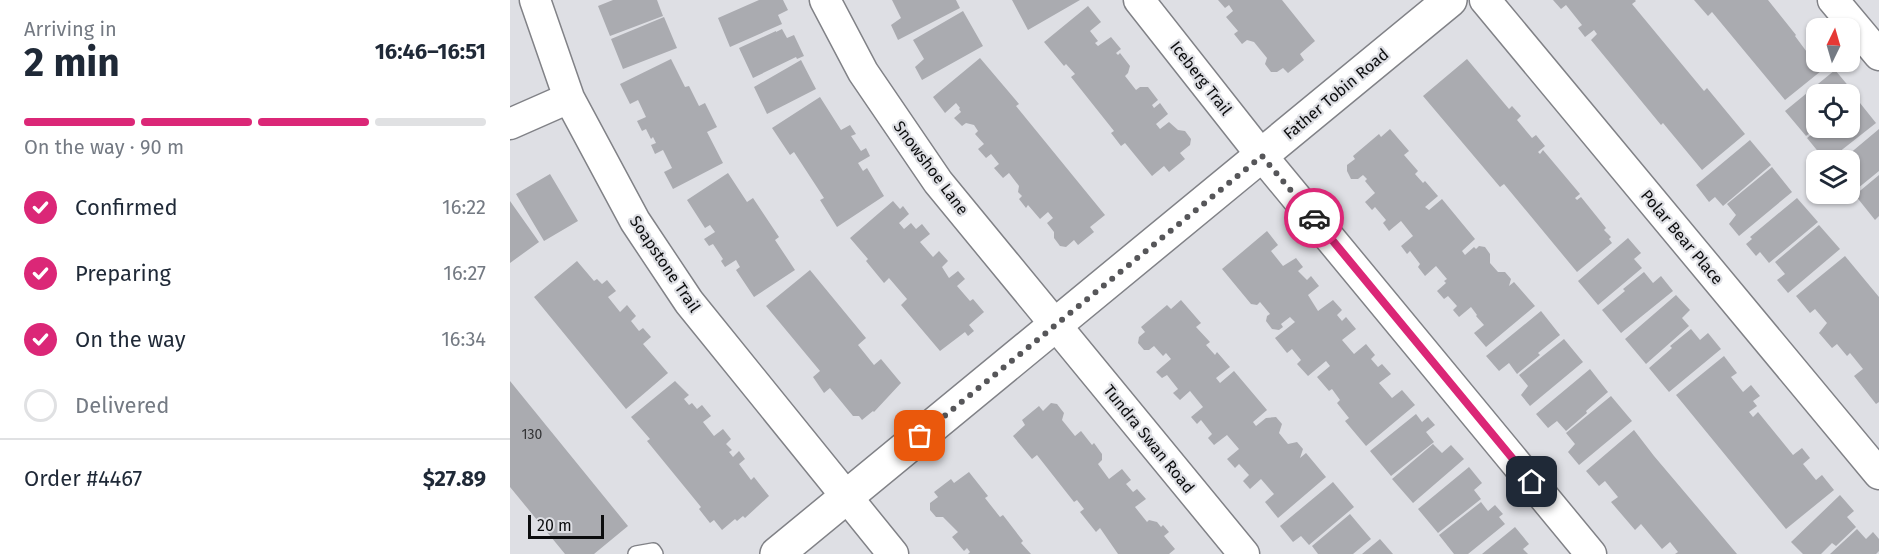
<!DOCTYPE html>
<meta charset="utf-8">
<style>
:root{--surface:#fff;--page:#f2f2f3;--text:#1f2937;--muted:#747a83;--line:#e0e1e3;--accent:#db2777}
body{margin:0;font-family:"Fira Sans",sans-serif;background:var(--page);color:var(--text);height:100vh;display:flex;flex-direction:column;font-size:22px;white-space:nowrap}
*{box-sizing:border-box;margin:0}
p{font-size:20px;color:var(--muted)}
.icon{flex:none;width:33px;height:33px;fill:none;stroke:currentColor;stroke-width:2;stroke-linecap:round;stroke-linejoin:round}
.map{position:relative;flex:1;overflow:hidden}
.panel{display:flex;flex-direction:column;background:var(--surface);width:510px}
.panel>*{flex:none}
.needle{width:39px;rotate:5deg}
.buttons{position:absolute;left:1296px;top:18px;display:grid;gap:12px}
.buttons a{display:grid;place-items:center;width:54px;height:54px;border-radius:12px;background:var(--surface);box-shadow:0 2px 4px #0004;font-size:30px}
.scale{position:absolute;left:18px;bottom:15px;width:76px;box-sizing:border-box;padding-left:6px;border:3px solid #0c0d0e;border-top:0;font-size:16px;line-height:21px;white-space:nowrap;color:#0c0d0e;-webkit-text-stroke:4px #dedfe4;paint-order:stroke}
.pin{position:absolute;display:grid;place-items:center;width:51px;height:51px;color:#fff;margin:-26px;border-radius:12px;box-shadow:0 3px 9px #0006}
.courier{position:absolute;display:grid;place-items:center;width:60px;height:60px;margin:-30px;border:4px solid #db2777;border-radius:50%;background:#fff;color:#222;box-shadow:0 2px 8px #0007}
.head em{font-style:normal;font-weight:700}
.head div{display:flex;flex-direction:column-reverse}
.head{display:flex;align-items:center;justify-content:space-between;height:102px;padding:0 24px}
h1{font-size:39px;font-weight:700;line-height:45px}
.bar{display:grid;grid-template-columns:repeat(4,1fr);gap:9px 6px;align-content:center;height:72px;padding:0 24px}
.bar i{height:8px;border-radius:4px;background:var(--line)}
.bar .active{background:var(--accent)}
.bar p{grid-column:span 4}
.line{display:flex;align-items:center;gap:15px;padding:0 24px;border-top:2px solid var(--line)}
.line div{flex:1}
ol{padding:0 24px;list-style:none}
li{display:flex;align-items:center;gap:18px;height:66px}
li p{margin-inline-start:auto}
li .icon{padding:6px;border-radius:50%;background:var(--accent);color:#fff;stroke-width:4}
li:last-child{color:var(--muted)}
li i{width:33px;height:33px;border:3px solid var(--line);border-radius:50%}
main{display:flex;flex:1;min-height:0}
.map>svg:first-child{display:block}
.building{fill:#aaabb0}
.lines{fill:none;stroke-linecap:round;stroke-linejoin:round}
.service-casing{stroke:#818287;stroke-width:18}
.minor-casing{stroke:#818287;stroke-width:33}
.tertiary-casing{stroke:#818287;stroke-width:36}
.service{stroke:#fff;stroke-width:15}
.minor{stroke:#fff;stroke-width:30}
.tertiary{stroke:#fff;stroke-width:33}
.done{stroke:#565659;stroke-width:6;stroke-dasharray:0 10.8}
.route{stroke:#db2777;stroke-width:8}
.labels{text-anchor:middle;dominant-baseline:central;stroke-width:4.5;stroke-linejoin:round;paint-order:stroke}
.number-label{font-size:14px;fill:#343436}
.street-label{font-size:16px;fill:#0c0d0e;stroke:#dedfe4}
</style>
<main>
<section class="panel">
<div class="head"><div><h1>2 min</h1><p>Arriving in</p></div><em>16:46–16:51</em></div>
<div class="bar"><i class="active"></i><i class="active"></i><i class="active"></i><i></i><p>On the way · 90 m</p></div>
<ol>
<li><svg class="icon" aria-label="check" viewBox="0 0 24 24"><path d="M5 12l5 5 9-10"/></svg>Confirmed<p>16:22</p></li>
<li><svg class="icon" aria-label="check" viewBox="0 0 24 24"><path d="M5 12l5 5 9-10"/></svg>Preparing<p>16:27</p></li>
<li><svg class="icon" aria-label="check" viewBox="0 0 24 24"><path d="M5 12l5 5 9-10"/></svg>On the way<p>16:34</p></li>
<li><i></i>Delivered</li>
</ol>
<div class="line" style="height:78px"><div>Order #4467</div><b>$27.89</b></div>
</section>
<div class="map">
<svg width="1369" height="554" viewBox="0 0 1369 554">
<rect width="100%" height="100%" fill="#dedfe4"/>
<path class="building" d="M103,0h44l6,16 -53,20 -12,-30z
M249,0h24l5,10 -10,5 4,9 -52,23 -12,-29z
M382,0h64l4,8 -62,32 -7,-15 10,-7z
M502,0h68l-52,30z
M708,0h64l33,41 -15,13 4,6 -16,13 -5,-5 -6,4h-6l-6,-8 2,-6 -13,-16 -7,-2 -5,4 -8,-10 4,-3 -12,-14 7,-6 -4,-6 -4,3z
M1043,0h82l1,1 -4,3 72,87 3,-3 38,46 -43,36 -39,-47 -2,2 -70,-85 6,-6 -3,-4 -9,7 -7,-9 4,-3 -16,-20 -5,4z
M1184,0h74l28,35 -1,1 26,35 -36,29 -73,-88 -4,4z
M578,6l13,16 -11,9 8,10 -3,2 3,3 13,-9 10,12 -5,4 2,2 2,-2 10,13 -2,7 -3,3 11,14 4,-3h8l10,13 -6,5 2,3 6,-5 8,11 -12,10 4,5 9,-7 9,8 7,1 6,8 -1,6 -10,8 5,6 -16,13 -5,-6 -12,10 -27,-33 -4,3 -10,-13 3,-2 -43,-54 4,-3 -9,-10 -2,2 -20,-24z
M453,11l20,35 -61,34 -7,-13 9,-8 -11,-19z
M154,17l13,31 -54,21 -12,-30z
M272,29l5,9 7,-3 10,21 -7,3 -1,-2 -43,21 -14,-30 37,-17v1z
M470,58l39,46 -3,2 89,109 -15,12 4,5 -16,13 -4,-5 -8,7 -6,-1 -6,-8v-6l-7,-9 6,-5 -5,-6 -8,7 -12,-14 -2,3 -7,-9 3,-3 -4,-4 1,-6 -10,-13 -6,5 -9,-10 5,-4 -8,-10 -5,4 -8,-9 6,-5 -9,-10 3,-3 -4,-6 -8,-2 -4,3 -8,-8 7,-6 -2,-3 1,-1 -4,-5 -11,10 -12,-16z
M161,59l14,28 4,-1 10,20 6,-3 12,24 -10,5 16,31 -50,26 -9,-17 8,-4 -9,-18 -8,4 -4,-9 5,-2 -3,-6 -2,2 -5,-10 -4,2 -5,-10 9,-4 -8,-17 -8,4 -10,-20z
M957,59l42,50 3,-3 9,10 -4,4 15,18 4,-3 9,11 -7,6 2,2 3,-4 37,44 -5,4 2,2 4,-3 25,31 -2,2 7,7 -2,2 3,4 -35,29 -73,-88 -4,3 -77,-91z
M291,60l15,29 -49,25 -13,-27z
M1325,70l21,25 -6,6v-7h-34v34l-10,8 -21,-25z
M310,97l21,33 9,-5 6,9 -5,2 10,15 5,-3 4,8 -12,7 5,8 4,-3 17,28 -47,31 -17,-27 4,-2 -30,-46 -4,3 -18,-27z
M1346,98l20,25 -47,37h-4l-18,-22 13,-10h30v-24z
M880,129l19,22 -5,4 14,16 -3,3 8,9 2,-2 13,15 -13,11 4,3 13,-11 33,40 -13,12 3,4 9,-8 2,2 3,-3 6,1 5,7v9l8,9h7l6,7 -2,7 5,-4 21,24 -49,41 -12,-14 10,-8 -8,-9 1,-1 -6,-8 -12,10 -6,-7 4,-4 -9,-10 -4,3 -7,-8 9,-8 -2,-2 3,-2 -11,-13 -11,10 -7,-9 2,-3 -10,-13 -3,3 -6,-8 12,-10 -12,-15 -12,10 -6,-8 3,-3 -11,-13 -3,3 -7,-8 10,-9 -10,-12 2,-2 -4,-4 -5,4h-7l-4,-8v-6l8,-6 -2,-3 26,-22 2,3z
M1369,129v42l-27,22 -2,-3v-30h-8z
M1240,140l21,25 -48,41 -8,-9 -6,5 -13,-17z
M1262,167l20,25 -53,44 -10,-12 7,-9 -9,-11z
M218,173l19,29 6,-4 26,39 -4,3 20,30 -41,27 -18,-27 4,-3 -4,-7 -11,7 -4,-6 2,-2 -10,-15 -4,2 -5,-7 11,-7 -5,-7 -5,3 -18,-28z
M40,174l28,47 -34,20 -28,-47z
M1369,175v41l-4,4 -20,-25z
M1287,198l21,24 -49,41 -9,-11 -4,4 -10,-12 6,-5 -2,-2z
M0,201l29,41 -29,21z
M383,201l7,8 3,-3 6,8 -10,9 5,6 7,-6 5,6 6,-5 8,10 -10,8 13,15 6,-6 9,10 -6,6 7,11 9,-7 7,8 -8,7 13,15 3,-2 11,13 -15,13 5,6 -6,5 -3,-4 -25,19 -39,-46 6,-6 -18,-21 -5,5 -18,-22 2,-2 -18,-21z
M1309,225l21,24 -52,44 -11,-13 8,-6 -10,-12z
M757,231l11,14 -7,6 12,15 13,-8 7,9 -5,4 9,9 4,-4 8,10 -11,9 10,16 15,-11 9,10 -5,5 5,6 4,-4 10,12 -14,11 12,14 12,-10 9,11 -4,4 7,8 4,-3 9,10 -12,9 13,15 10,-8 13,15 -49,41 -21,-25 4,-3 -12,-15 3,-3 -8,-11 -3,2 -12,-14 13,-11 -4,-5 -18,15 -11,-12 4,-4 -9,-11 -5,4 -12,-15 20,-16 -5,-5 -9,7 2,3 -4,3 -7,-1 -6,-8 1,-5 3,-2 -10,-12 -3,3 -6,-1 -29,-35z
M1118,238l13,15 -7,6 8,9 -44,37 -20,-24z
M1335,256l34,41v105l-3,2 -22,-28 9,-7 -13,-16 -3,3 -10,-12 -5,4 -13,-15 8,-10 -12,-14 -5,4 -14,-17z
M67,261l17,20 3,-2 5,5 5,-4 9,11 -8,6 12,15 7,-7 9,11 -5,5 8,10 4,-3 8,9 -8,7 25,29 -42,36 -92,-112z
M300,270l56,68 -8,7 16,20 7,-6 20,24 -27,29 -1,-1 -11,9 -3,-4h-6l-23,-28 -6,5 -11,-16 7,-6 -54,-65z
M1134,272l9,11 8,-7 12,15 -52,42 -19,-23 23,-19 -2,-2z
M1166,295l14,15 -8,8 7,8 -43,38 -21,-25z
M671,300l20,23 -5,4 14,15 -4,3 9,10 2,-3 13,15 -14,11 4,5 14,-12 33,39 -14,12 3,4 10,-8 10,-1 6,7 -3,9 9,11 9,-2 6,7 -3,9 6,-5 20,24 -48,41 -13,-16 9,-8 -13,-15 -11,10 -7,-8 6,-6 -10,-11 -4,4 -8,-9 12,-10 -12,-14 -13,10 -6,-7 4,-4 -11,-14 -4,4 -6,-7 12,-10 -13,-16 -10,9 -7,-7 5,-4 -11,-14 -5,3 -6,-6 15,-13 -5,-6 -3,3 -9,-10 -5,4h-5l-6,-7 1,-6 6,-5 -4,-5 26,-22 4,4z
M1031,311l19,24 -22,18 2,2 -23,19 -8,-11 -10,8 -13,-15z
M1181,329l9,11 8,-7 13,16 -52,43 -20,-24 23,-20 -2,-2z
M1054,339l19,23 -53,44 -9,-11 7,-9 -9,-11z
M1214,356l13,17 -6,4 12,15 8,-7 9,11 -7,5 4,5 -8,6 4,5 5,-5 35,43 9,-7 8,10 -7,6 13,16 6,-5 12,15 -48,39 -110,-134z
M1080,369l18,23 -22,19 1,2 -21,18 -9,-10 -9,7 -12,-14z
M0,381l118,145 -34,28h-29l-55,-67z
M165,381l14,14 -5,4 5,6 3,-2 5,6 5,-4 9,11 -8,6 11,14 9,-7 8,10 -5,5 6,6 -3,2 4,5 6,-6 6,8 -6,5 12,16 3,-3 15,19 -24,22 -2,-2 -6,5 -2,-2 -13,11 -8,-10 -4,3 -11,-14 2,-2 -54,-66 3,-2 -19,-22z
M1101,396l21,25 -53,44 -11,-13 7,-8 -9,-11z
M541,403l6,1 7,9 -2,7 13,16 6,-5 11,14 2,-2 8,11v6l-4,4 11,15 13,-10 9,11 -5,4 7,8 4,-3 9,10 -11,8 12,15 2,-2 8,2 4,5 2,-2 6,7 -5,4 11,13 -6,5h-51l-18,-26 -4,4 -16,-20 4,-3 -7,-9 -3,2 -37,-47 -5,4 -19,-23 12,-11 -3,-5 17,-14 4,5z
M906,414l6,8 6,-5 7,8 -9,7 8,10 -43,34 -21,-25z
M1124,430l20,26 83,98h-62l3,-2 -8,-10 -8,7 -21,-25 -6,6 -24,-28 7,-5 -13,-16 -6,5 -13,-15z
M923,444l9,9 9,-8 13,14 -51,44 -21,-24z
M959,467l13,16 -8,7 7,9 -43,34 -20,-24z
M459,472l19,24 -3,2 15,19 3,-2 20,26 -2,2 10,11h-63l2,-2 -3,-4 -3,3 -12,-14 6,-5 -15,-15h-7l-6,-7v-7l8,-6 -4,-5 17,-13 3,4z
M823,482l21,25 -45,38 -8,-9 -8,6 -13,-16z
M1330,495l14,16 -7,6 9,10 -20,19 -4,-3 -11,11h-18l-12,-12z
M971,502l7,9 7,-6 8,9 -4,3 6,7 -37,30h-14l-15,-19z
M840,514l21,25 -18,15h-35l-6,-8z
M1005,527l14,17 -6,5 5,5h-46z
M1347,529l9,10 7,-7 6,7v12l-3,3h-46z
M870,539l13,15h-31z"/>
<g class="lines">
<g class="service-casing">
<path id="service" d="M126,554l17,-3 2,3"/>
</g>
<g class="minor-casing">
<path id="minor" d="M25,0l34,98 66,123 54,81 204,252
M315,0l38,72 75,110 306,372
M629,0l123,156 329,398
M975,0l394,474
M1323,0l46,55
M0,124l59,-26"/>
</g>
<g class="tertiary-casing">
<path id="tertiary" d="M267,554l673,-554"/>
</g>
<use href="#service" class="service"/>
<use href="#minor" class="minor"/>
<use href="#tertiary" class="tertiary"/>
</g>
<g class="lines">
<path class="done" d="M410,436l342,-280 52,62"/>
<path class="route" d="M804,218l218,264"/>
</g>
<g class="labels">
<g class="number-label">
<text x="22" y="434">130</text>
</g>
<g class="street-label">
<text transform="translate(691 78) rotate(52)">Iceberg Trail</text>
<text transform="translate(826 94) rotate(-40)">Father Tobin Road</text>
<text transform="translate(421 168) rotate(53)">Snowshoe Lane</text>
<text transform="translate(1172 237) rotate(50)">Polar Bear Place</text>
<text transform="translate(155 264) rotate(56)">Soapstone Trail</text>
<text transform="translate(639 439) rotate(51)">Tundra Swan Road</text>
</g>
</g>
</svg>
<div class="buttons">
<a><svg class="needle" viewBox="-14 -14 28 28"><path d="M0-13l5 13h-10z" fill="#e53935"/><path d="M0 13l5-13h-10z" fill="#747a83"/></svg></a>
<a><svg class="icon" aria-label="locate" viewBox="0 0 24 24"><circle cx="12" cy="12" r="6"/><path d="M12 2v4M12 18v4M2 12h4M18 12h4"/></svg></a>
<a><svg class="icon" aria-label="layers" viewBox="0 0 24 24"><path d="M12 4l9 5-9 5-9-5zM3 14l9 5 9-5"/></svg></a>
</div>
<div class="scale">20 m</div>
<div class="pin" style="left:410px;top:436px;background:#ea580c"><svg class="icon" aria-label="bag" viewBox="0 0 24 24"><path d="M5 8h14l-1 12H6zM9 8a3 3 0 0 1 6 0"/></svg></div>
<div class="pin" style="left:1022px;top:482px;background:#1f2937"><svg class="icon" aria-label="home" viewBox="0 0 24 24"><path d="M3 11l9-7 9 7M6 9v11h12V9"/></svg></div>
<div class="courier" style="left:804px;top:218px"><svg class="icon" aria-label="car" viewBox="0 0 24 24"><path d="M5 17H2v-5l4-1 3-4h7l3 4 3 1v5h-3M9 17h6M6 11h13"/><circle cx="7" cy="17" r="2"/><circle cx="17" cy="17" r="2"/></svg></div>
</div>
</main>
